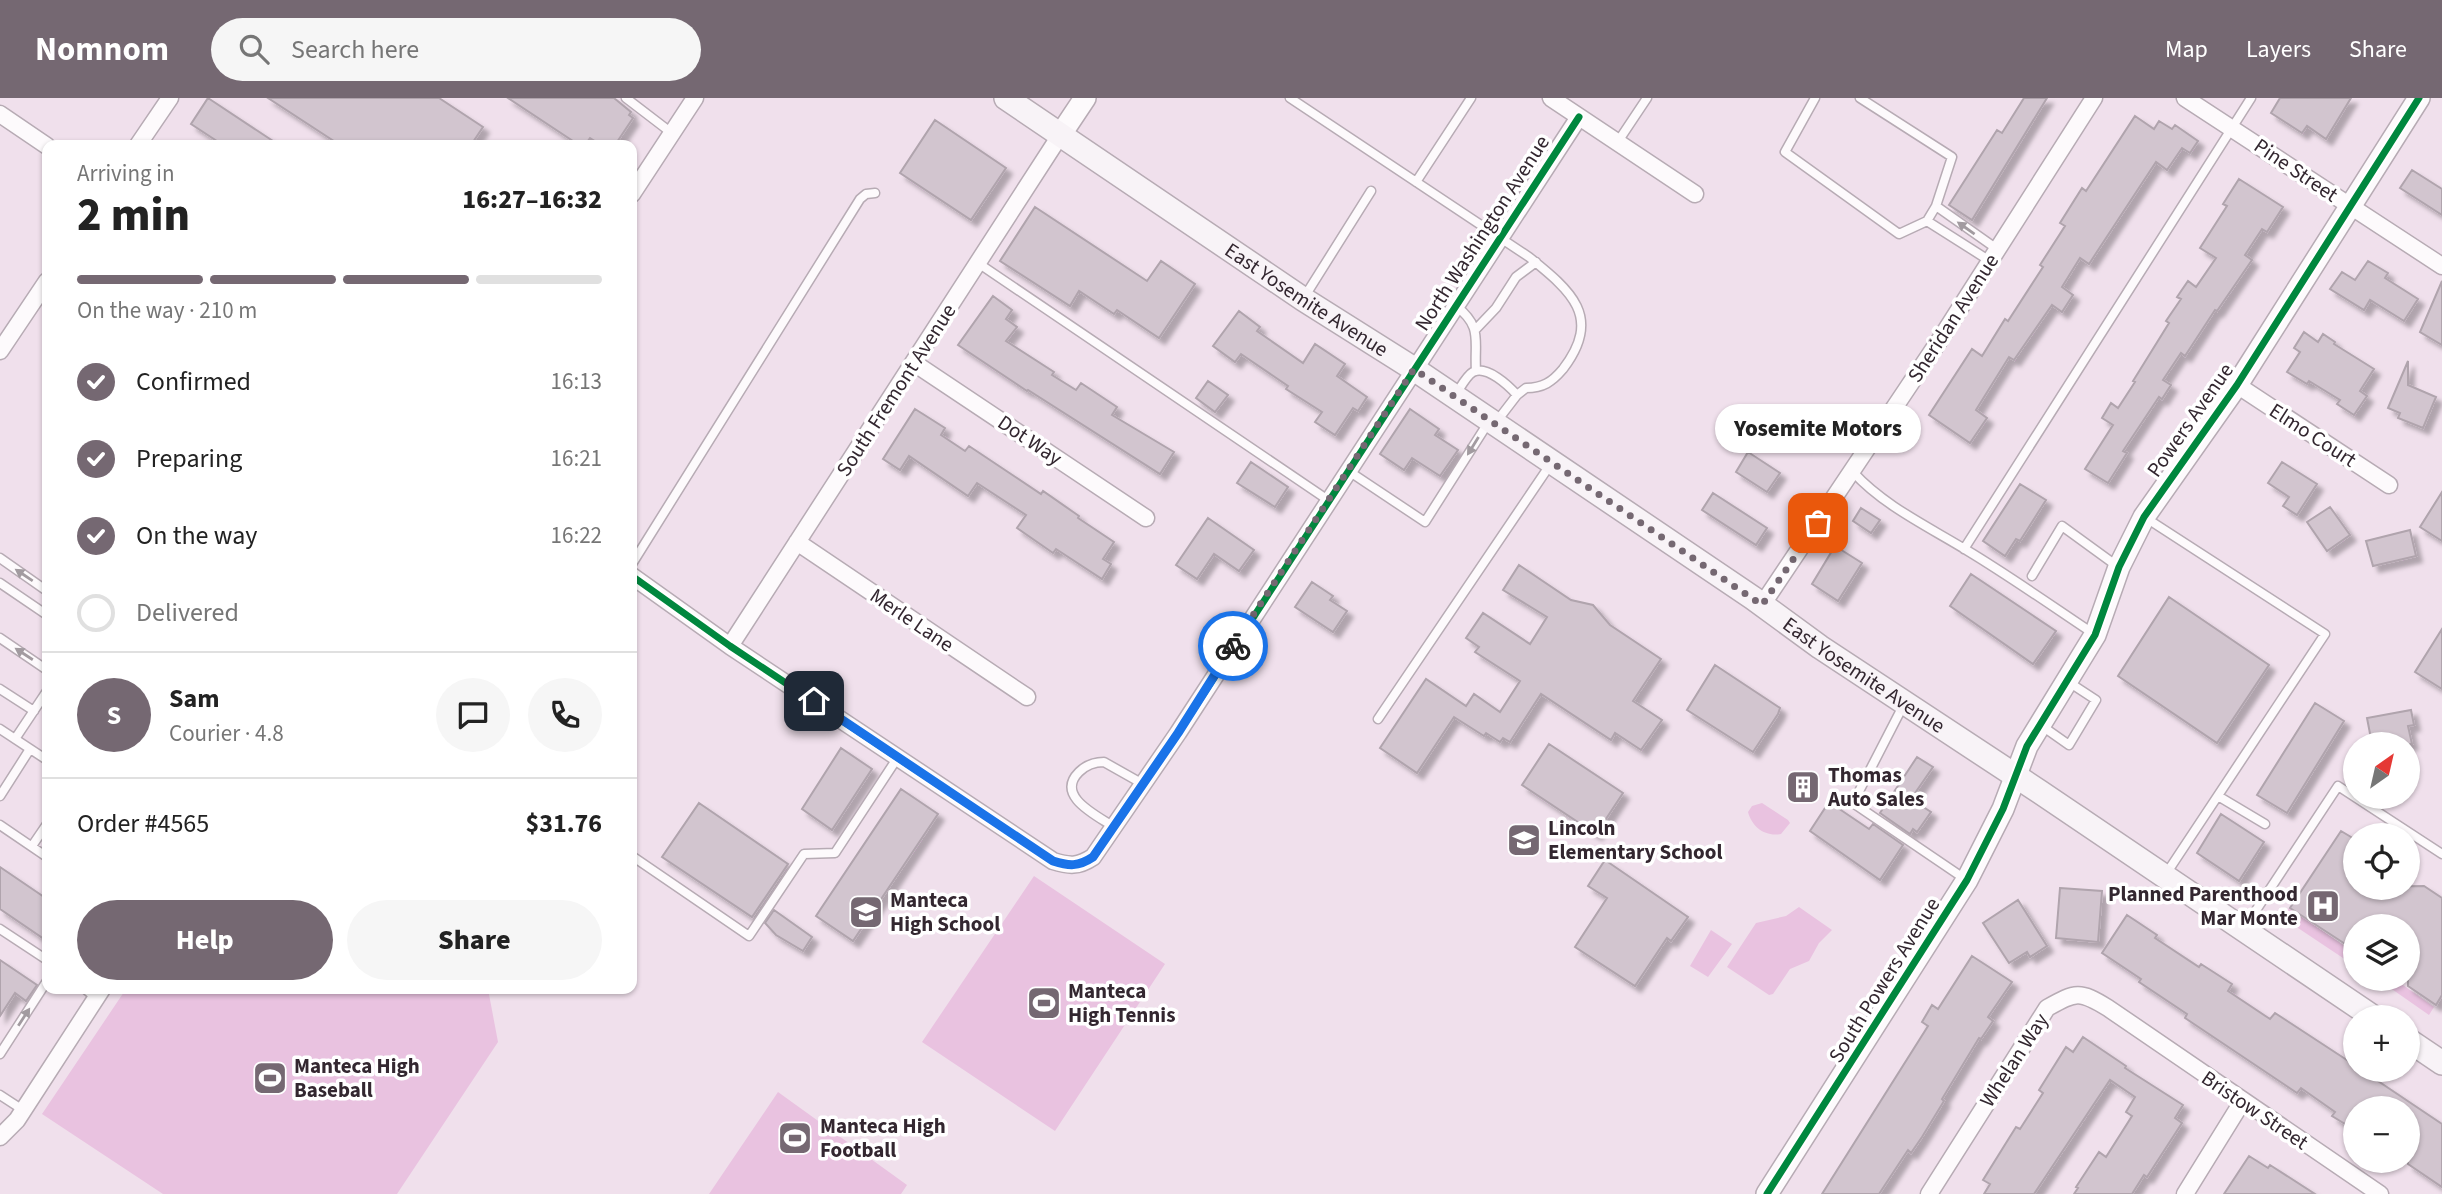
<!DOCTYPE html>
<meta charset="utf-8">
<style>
:root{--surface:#fff;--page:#f6f6f6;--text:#222;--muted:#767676;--line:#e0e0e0;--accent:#756872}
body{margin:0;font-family:"Source Sans 3",sans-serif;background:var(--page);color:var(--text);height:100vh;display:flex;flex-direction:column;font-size:26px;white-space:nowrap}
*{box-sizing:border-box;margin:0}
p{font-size:23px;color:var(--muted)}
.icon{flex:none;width:38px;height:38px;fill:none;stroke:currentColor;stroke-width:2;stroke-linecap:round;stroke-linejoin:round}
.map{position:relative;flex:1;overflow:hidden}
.side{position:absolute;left:42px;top:42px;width:595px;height:854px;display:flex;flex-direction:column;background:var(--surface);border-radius:14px;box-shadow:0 2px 5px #0004}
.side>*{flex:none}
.needle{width:46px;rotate:34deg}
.buttons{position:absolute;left:2343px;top:634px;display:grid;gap:14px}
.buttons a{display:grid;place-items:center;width:77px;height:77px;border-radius:50%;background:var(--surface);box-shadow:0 2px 5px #0004;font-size:35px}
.pin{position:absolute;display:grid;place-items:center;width:60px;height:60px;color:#fff;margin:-30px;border-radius:14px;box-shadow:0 4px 10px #0006}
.courier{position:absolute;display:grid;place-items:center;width:70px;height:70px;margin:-35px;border:5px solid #1a73e8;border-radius:50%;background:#fff;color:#222;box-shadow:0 2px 9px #0007}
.bubble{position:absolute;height:49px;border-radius:24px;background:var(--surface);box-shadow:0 2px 5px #0004;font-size:23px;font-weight:800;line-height:49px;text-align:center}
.head em{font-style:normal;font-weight:800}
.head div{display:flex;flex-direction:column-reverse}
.head{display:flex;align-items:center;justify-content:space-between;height:119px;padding:0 35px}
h1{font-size:46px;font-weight:800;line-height:52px}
.bar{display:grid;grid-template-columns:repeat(4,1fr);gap:10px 7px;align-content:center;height:84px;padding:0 35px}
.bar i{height:9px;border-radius:5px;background:var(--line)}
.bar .current{background:var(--accent)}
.bar p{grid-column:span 4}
.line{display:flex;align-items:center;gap:18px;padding:0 35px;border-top:2px solid var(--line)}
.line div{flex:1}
.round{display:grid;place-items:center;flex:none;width:74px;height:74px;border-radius:37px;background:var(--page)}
ol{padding:0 35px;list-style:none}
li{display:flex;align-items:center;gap:21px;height:77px}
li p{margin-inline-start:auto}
li .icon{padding:7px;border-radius:50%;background:var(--accent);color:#fff;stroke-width:4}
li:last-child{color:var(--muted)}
li i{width:38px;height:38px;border:4px solid var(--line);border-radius:50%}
.button{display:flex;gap:14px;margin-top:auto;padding:14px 35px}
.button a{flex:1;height:80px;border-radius:42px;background:var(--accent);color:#fff;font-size:28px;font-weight:800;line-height:80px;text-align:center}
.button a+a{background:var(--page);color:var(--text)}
header{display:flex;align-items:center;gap:42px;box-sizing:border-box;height:98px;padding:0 35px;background:var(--accent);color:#fff}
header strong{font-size:33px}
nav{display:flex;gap:38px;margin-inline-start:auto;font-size:24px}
.search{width:490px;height:63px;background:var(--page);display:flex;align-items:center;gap:18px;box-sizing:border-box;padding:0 24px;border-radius:38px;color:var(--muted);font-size:26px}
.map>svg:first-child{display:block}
.green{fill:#e9c2e0}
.building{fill:#d2c5cf;stroke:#b0a4ad;stroke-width:2;filter:url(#shadow)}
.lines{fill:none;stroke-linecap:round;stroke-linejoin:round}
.service-casing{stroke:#b7abb4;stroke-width:11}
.minor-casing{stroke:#b7abb4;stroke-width:19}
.tertiary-casing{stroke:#b7abb4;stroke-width:24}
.secondary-casing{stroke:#b7abb4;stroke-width:26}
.service{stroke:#fdfafc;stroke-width:8}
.minor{stroke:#fdfafc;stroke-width:16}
.tertiary{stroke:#fdfafc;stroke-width:21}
.secondary{stroke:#f8f3f7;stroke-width:23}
.cycleway-casing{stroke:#fff;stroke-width:11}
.cycleway{stroke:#00873e;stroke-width:7}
.oneway{fill:#a29ba0}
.done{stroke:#756872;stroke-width:7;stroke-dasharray:0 12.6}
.route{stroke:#1a73e8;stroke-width:9}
.labels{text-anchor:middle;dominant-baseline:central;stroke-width:7;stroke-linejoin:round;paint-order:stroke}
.street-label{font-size:21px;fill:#332730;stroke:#fff}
.poi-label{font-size:21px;font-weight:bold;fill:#332730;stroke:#fff;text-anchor:start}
</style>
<header>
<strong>Nomnom</strong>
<div class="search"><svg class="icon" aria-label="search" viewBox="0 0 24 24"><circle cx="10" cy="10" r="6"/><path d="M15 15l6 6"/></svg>Search here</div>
<nav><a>Map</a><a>Layers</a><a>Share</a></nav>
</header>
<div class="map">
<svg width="2442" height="1096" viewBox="0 0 2442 1096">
<defs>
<filter id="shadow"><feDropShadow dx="6" dy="6" stdDeviation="2" flood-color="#0004"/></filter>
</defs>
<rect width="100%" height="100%" fill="#f0e0ec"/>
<path class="green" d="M1762,705l26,17 2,3 -9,11c-16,3 -29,-7 -33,-22l4,-6z
M1034,778l131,88 -110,167 -133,-89z
M1799,809l33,23 -13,13 -10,18 -19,8 -17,25 -4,1 -42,-28 29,-44 30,-7z
M2289,810l63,43 -6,9 -63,-42z
M1711,832l21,14 -24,33 -18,-11z
M2376,880h17l41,29 -5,8z
M126,891h362l10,53 -101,152h-234l-121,-80z
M778,994l129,93 -6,9h-192z"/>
<path class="building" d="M208,0l71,47h-56l-32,-21z
M268,0h171l44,29 -12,18h-131z
M508,0h106l17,14 -2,3 4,3 -18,27h-14l-11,-7 -5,7h-6z
M2024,0h23l-75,122 -23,-15 48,-75 5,3z
M2280,0h71l-25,41 -19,-13 -5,7 -31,-20z
M2135,18l19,13 5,-8 13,8 3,-4 23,16 -8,12 -8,-5 -15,22 -11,-8 -67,102 -9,-6 -18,29 11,8 -11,17 -10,-7 -38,55 -5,-3 -33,53 11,8 -17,25 -41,-28 43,-66 10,7 23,-37 3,2 35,-54 -3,-2 25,-39 -5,-3 22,-35 4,3z
M935,22l71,48 -35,52 -71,-47z
M2412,72l30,19v26l-42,-27z
M2239,81l44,28 -16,25 -5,-3 -17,26 7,5 -35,51 -2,-1 -30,46 -4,-3 -18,27 8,5 -9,14 -3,-2 -36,54 4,2 -19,30 -23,-14 28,-44 -11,-7 9,-15 7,5 17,-26 -2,-1 36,-58 -3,-2 15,-22 -4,-2 11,-16 8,6 20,-29 -16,-10 27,-42 -4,-2z
M1035,109l112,74 14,-20 34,23 -36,54 -42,-28 -3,4 -35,-23 -9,15 -70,-45z
M2368,163l20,12 -3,5 33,21 -14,22 -34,-21 -6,10 -34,-21 12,-17 13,8z
M2442,183v64l-22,-13z
M993,198l19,14 -6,9 11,8 -11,14 48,31 -2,3 24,15 5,-7 36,24 -5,8 62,37 -14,22 -132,-84 -1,1 -69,-46z
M1239,213l21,16 -3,4 46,32 12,-19 30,20 -8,12 30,21 -9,14 -5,-3 -18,27 -20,-13 7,-10 -36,-23 2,-3 -47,-32 -6,8 -22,-16z
M2304,234l14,10 5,-8 12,8 -1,2 40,25 -14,22 7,5 -13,19 -17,-11 3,-4 -31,-19 -2,3 -20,-12 13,-20 -6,-4z
M2408,263v24l28,12 -13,31 -25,-10 2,-5 -12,-5z
M1208,283l20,14 -13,17 -19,-14z
M915,311l30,19 -4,7 24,16 4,-5 72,48 2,-3 36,25 -1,2 36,24 -11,17 8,5 -9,15 -46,-30 -3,4 -36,-25 9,-13 -49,-32 -9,13 -59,-40 -9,14 -17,-11z
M1410,311l29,20 -4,6 23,15 -18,26 -28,-18 -8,12 -24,-16z
M1748,354l32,21 -13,19 -31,-20z
M1251,364l37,25 -13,20 -38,-24z
M2282,364l35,22 -20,31 -14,-9 6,-9 -21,-14z
M2020,386l26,16 -26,41 -4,-2 -11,17 -22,-15z
M2442,394v49l-22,-14z
M1713,395l54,35 -11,17 -54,-35z
M2330,409l20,28 -23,16 -20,-29z
M1861,410l19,12 -9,13 -18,-12z
M1208,420l46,32 -15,21 -25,-17 -17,25 -21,-14z
M2410,432l6,26 -43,10 -7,-25z
M1835,448l27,17 -24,38 -26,-17z
M1519,467l52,35 22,5 17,20 51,34 -28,42 29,19 -21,30 -26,-17 -4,7 -70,-46 -31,48 -7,-4 -3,4 -14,-9 -2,3 -30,-19 -37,56 -37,-25 46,-69 40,27 8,-12 26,18 20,-31 -45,-29 4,-5 -13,-9 17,-25 47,31 17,-27 -44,-27z
M1971,476l85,57 -23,33 -83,-58z
M1312,484l21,14 -3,4 17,11 -14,21 -38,-25z
M2169,499l100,68 -52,78 -99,-67z
M2442,531v60l-27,-17z
M1715,567l65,43 -2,6 -25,38 -66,-42z
M2315,605l29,18 -57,92 -30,-18z
M2411,612l3,15 -6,1 4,18h-40l-5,-26z
M1549,646l74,49 -27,41 -74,-49z
M841,650l31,21 -40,61 -30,-21z
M1917,659l16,10 -22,32 20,13 -14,20 -4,-3 -3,5 -30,-21z
M901,691l37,25 -85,127 -37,-25z
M1829,704l40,27 4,-5 30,21 -23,35 -70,-49z
M699,705l89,61 -36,53 -90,-60z
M2221,716l43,28 -25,39 -42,-28z
M2341,733l15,9v47l68,-1 18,12v97l-6,10 -28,-19v-60h-52v25l-66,-43z
M1605,762l83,57 -17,24 -4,-3 -32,48 -60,-39 32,-49 -19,-12z
M0,769l47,32v42l-47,-32z
M2060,790l42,3 -4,51 -42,-4z
M2018,802l29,46 -17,11 -3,-5 -18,11 -26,-40z
M774,812l38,27 -9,14 -27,-16 -11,-12z
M2127,817l30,20 -2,3 44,29 2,-3 31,20 -4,7 42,28 5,-6 81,53v3h4l82,55v63l-34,-23v-56h-52v11l-6,8 -18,-11 3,-4 -34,-24 -4,5 -112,-75 2,-4 -48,-32 2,-3 -39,-26z
M1972,858l40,26 -24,35 5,4 -12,18 -2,-1 -37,61 2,2 -22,36 -11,16 -3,-3 -29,44h-57l106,-168 -6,-4 10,-17 6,4z
M0,862l37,25 -11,16 -11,-8 -15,23z
M2083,939l43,29 -1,2 58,37 -8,13 7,5 -35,54 -3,-2 -12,19h-58l4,-6 -2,-1 23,-35 7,5 26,-41 -6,-4 9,-15 -25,-17 -76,114h-50l6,-10 -7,-4 23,-37 10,-16 4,2 23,-36 -4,-3 27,-43 7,5z
M2249,1058l19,12 2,-3 45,29h-91z"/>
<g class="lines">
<g class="service-casing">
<path id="service" d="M626,0l47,36
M1290,0l239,159c42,34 74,60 34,112 -11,13 -20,19 -37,19l-9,7 -20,26
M1815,0l-30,54 114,82 28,-13 9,-15 16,-49 -92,-59
M1617,45l30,-45
M1416,84l55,-84
M1936,108l61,43
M1927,123l63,40
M978,165l350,237
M1305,198l66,-105
M1456,208c27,21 18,34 20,65
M1476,231l20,-21 20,-31 20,-15
M1456,296c4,-6 11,-19 17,-22 14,-7 36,14 44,23
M1347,372l78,52 63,-99
M1853,374c31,34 76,55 115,79 43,26 84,55 126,83
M2146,420l179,116 -159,240
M1964,451l287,-451
M0,460l47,33
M632,466l228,-365 6,-5 9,-1
M2032,478l30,-50 55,40
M0,485l47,32
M0,540l47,32
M0,591l34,22
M1904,606l-51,99 112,76
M1378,621l172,-254
M2042,628l27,19 27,-45 -29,-19
M0,631l47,31
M15,641l32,-48
M0,698l30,-47
M2218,698l47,28
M0,727l47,32
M1114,729c-18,-12 -59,-31 -35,-55 7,-7 14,-10 25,-10l39,22
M32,748l15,-22
M632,758l117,80 55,-82 31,-1 63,-96
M2245,829l93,-141 104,68
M0,831l47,31
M85,891l11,9
M0,956l47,-73
M0,997l23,15"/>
</g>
<g class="minor-casing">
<path id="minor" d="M1551,0l144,96
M2185,0l257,168
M0,16l47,32
M138,47l32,-47
M632,96l63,-96
M0,253l47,-70
M914,265l232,155
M2237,287l152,100
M797,444l230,155
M632,478l98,70 323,215c16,5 25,6 40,-4l85,-124 401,-616
M1762,507l177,-264 155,-243
M730,548l331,-512
M0,1039l17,-17 85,-131
M1929,1096l118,-186c29,-16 32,-18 61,0l272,186
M2185,1096l57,-92"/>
</g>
<g class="tertiary-casing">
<path id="tertiary" d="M1061,36l24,-36
M1767,1096l200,-314 36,-71 24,-63 68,-111 24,-68 25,-50 93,-132 182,-287"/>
</g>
<g class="secondary-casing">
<g id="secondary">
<path id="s1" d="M1006,0l297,201 111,70 339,229 67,49 220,145 333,225"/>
<path d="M2408,942l34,23"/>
</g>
</g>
<use href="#service" class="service"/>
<use href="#minor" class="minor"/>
<use href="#tertiary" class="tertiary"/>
<use href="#secondary" class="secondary"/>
<g class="cycleway-casing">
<path id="cycleway" d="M632,478l98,70 323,215c16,5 25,6 40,-4l85,-124 401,-616
M1767,1096l200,-314 36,-71 24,-63 68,-111 24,-68 25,-50 93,-132 182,-287"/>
</g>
<use href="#cycleway" class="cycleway"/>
</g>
<defs><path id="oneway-solid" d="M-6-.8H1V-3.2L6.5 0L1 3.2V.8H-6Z" transform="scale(1.75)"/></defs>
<g class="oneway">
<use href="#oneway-solid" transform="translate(1966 130) rotate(-145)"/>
<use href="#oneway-solid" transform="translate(1473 348) rotate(122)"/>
<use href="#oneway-solid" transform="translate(24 477) rotate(-146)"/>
<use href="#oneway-solid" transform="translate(24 556) rotate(-147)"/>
<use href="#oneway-solid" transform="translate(24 919) rotate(-57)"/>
</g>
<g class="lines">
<path class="done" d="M1233,548l181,-277 348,236 56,-82"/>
<path class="route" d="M814,603l239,160c16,5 25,6 40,-4l85,-124 55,-87"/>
</g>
<defs>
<g id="building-square" transform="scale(1.75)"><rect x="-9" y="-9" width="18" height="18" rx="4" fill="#756872" stroke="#fff"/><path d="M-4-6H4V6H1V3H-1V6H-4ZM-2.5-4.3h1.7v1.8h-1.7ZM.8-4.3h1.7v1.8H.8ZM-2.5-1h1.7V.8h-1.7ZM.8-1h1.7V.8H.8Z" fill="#fff"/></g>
<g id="school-square" transform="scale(1.75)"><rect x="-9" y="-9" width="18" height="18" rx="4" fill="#756872" stroke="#fff"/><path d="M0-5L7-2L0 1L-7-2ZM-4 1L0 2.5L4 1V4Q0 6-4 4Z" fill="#fff"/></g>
<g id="hospital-square" transform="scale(1.75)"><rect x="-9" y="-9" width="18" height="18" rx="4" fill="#756872" stroke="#fff"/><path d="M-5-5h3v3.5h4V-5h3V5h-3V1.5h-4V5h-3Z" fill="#fff"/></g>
<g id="stadium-square" transform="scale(1.75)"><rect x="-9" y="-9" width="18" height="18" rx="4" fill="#756872" stroke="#fff"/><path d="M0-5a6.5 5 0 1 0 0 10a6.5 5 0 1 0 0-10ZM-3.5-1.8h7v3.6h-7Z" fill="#fff"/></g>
</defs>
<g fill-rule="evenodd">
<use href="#building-square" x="1803" y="689"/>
<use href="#school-square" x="1524" y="742"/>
<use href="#hospital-square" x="2323" y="808"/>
<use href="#school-square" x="866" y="814"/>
<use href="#stadium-square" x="1044" y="905"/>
<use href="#stadium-square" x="270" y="980"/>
<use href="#stadium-square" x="795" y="1040"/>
</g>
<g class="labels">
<g class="street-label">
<text transform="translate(2296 72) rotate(34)">Pine Street</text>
<text transform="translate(1482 135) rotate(-57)">North Washington Avenue</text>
<text stroke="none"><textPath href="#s1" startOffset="362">East Yosemite Avenue</textPath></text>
<text transform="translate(1953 220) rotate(-57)">Sheridan Avenue</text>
<text transform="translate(896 292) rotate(-57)">South Fremont Avenue</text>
<text transform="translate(2190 322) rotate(-55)">Powers Avenue</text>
<text transform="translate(2313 337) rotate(33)">Elmo Court</text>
<text transform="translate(1030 342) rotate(34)">Dot Way</text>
<text transform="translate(912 522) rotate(34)">Merle Lane</text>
<text stroke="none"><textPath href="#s1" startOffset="1034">East Yosemite Avenue</textPath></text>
<text transform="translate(1884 882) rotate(-58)">South Powers Avenue</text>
<text transform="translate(2014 962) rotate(-57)">Whelan Way</text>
<text transform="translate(2255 1012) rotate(34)">Bristow Street</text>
</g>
<g class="poi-label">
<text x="1828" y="677">Thomas<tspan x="1828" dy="24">Auto Sales</tspan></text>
<text x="1548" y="730">Lincoln<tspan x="1548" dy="24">Elementary School</tspan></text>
<text x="2298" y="796" text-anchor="end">Planned Parenthood<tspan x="2298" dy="24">Mar Monte</tspan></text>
<text x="890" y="802">Manteca<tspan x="890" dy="24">High School</tspan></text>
<text x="1068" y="893">Manteca<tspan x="1068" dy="24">High Tennis</tspan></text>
<text x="294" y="968">Manteca High<tspan x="294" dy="24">Baseball</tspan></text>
<text x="820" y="1028">Manteca High<tspan x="820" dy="24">Football</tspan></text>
</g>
</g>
</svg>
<div class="buttons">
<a><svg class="needle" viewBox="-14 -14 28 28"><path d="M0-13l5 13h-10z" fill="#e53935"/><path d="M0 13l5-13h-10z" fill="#767676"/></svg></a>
<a><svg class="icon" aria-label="locate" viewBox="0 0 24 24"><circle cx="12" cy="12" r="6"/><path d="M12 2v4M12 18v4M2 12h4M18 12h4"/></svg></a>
<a><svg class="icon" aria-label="layers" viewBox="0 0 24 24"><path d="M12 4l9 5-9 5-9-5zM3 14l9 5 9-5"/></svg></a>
<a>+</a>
<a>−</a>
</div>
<div class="pin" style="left:1818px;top:425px;background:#ea580c"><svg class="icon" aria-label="bag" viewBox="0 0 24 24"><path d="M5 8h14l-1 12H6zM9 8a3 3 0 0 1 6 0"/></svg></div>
<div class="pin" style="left:814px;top:603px;background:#1f2937"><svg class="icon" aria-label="home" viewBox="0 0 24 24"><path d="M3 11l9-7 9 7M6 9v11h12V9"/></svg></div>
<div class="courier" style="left:1233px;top:548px"><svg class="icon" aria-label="bike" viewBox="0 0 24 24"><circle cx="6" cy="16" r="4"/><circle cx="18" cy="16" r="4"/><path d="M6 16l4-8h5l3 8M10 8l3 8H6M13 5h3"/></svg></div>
<div class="bubble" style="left:1715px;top:306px;width:206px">Yosemite Motors</div>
<section class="side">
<div class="head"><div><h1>2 min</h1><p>Arriving in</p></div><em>16:27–16:32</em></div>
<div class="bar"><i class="current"></i><i class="current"></i><i class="current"></i><i></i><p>On the way · 210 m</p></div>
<ol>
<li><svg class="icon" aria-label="check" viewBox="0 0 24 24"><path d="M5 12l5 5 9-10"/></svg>Confirmed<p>16:13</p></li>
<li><svg class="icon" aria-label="check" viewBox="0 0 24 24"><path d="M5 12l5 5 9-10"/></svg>Preparing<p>16:21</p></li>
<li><svg class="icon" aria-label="check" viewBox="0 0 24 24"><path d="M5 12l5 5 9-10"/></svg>On the way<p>16:22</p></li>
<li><i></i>Delivered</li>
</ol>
<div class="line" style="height:126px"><b class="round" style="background:var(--accent);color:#fff">S</b><div><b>Sam</b><p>Courier · 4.8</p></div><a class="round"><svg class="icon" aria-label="chat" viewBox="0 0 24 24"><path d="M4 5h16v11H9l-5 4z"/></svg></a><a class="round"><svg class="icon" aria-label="phone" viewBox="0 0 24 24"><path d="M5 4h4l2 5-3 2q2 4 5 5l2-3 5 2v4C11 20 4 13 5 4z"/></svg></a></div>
<div class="line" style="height:91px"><div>Order #4565</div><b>$31.76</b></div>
<div class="button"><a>Help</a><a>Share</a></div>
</section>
</div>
